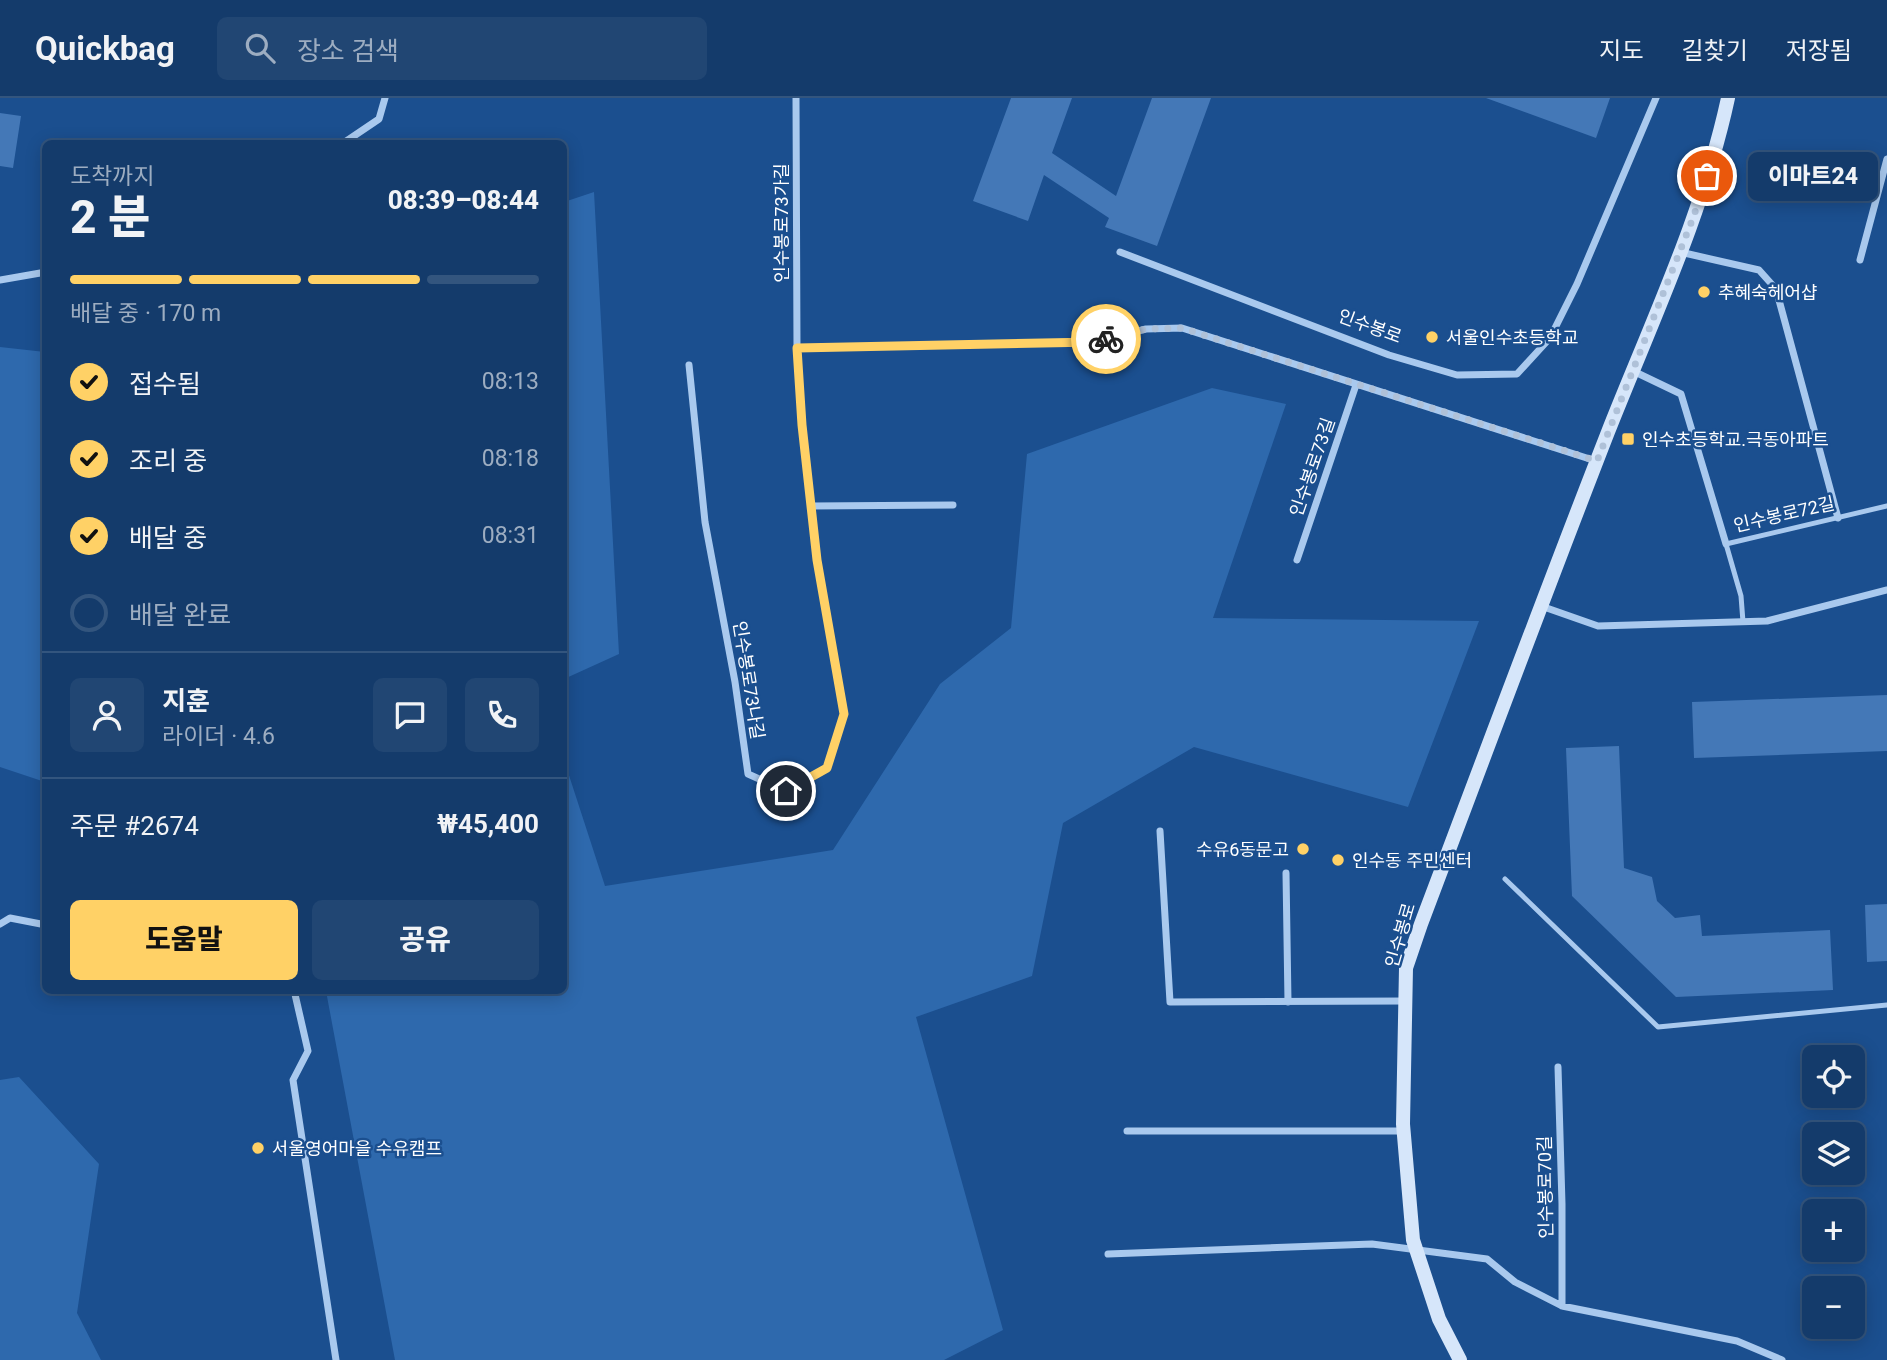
<!DOCTYPE html>
<html lang="ko">
<meta charset="utf-8">
<style>
:root{--surface:#143b6b;--page:#214673;--text:#f1f3f6;--muted:#9dadc1;--line:#33557e;--accent:#ffd166}
body{margin:0;font-family:Roboto,"Noto Sans KR",sans-serif;background:var(--page);color:var(--text);height:100vh;display:flex;flex-direction:column;font-size:26px;white-space:nowrap}
*{box-sizing:border-box;margin:0}
p{font-size:23px;color:var(--muted)}
.icon{flex:none;width:38px;height:38px;fill:none;stroke:currentColor;stroke-width:2;stroke-linecap:round;stroke-linejoin:round}
.map{position:relative;flex:1;overflow:hidden}
.sheet{position:absolute;left:42px;top:42px;width:525px;height:854px;display:flex;flex-direction:column;background:var(--surface);border-radius:10px;box-shadow:0 4px 18px #0003,0 0 0 2px var(--line)}
.sheet>*{flex:none}
.tools{position:absolute;left:1802px;top:947px;display:grid;gap:14px}
.tools a{display:grid;place-items:center;width:63px;height:63px;border-radius:10px;background:var(--surface);box-shadow:0 4px 18px #0003,0 0 0 2px var(--line);font-size:35px}
.pin{position:absolute;display:grid;place-items:center;width:60px;height:60px;color:#fff;margin:-30px;border:4px solid #fff;border-radius:50%;box-shadow:0 2px 7px #0007}
.courier{position:absolute;display:grid;place-items:center;width:70px;height:70px;margin:-35px;border:5px solid #ffd166;border-radius:50%;background:#fff;color:#222;box-shadow:0 2px 9px #0007}
.bubble{position:absolute;height:49px;border-radius:10px;background:var(--surface);box-shadow:0 4px 18px #0003,0 0 0 2px var(--line);font-size:23px;font-weight:800;line-height:49px;text-align:center}
.summary em{font-style:normal;font-weight:800}
.summary div{display:flex;flex-direction:column-reverse}
.summary{display:flex;align-items:center;justify-content:space-between;height:119px;padding:0 28px}
h1{font-size:46px;font-weight:800;line-height:52px}
.bar{display:grid;grid-template-columns:repeat(4,1fr);gap:10px 7px;align-content:center;height:84px;padding:0 28px}
.bar i{height:9px;border-radius:5px;background:var(--line)}
.bar .selected{background:var(--accent)}
.bar p{grid-column:span 4}
.line{display:flex;align-items:center;gap:18px;padding:0 28px;border-top:2px solid var(--line)}
.line div{flex:1}
.round{display:grid;place-items:center;flex:none;width:74px;height:74px;border-radius:10px;background:var(--page)}
ol{padding:0 28px;list-style:none}
li{display:flex;align-items:center;gap:21px;height:77px}
li p{margin-inline-start:auto}
li .icon{padding:7px;border-radius:50%;background:var(--accent);color:#111;stroke-width:4}
li:last-child{color:var(--muted)}
li i{width:38px;height:38px;border:4px solid var(--line);border-radius:50%}
.cta{display:flex;gap:14px;margin-top:auto;padding:14px 28px}
.cta a{flex:1;height:80px;border-radius:10px;background:var(--accent);color:#111;font-size:28px;font-weight:800;line-height:80px;text-align:center}
.cta a+a{background:var(--page);color:var(--text)}
header{display:flex;align-items:center;gap:42px;box-sizing:border-box;height:98px;padding:0 35px;background:var(--surface);border-bottom:2px solid var(--line)}
header strong{font-size:33px}
nav{display:flex;gap:38px;margin-inline-start:auto;font-size:24px}
.search{width:490px;height:63px;background:var(--page);display:flex;align-items:center;gap:18px;box-sizing:border-box;padding:0 24px;border-radius:10px;color:var(--muted);font-size:26px}
.map>svg:first-child{display:block}
.green{fill:#2e69ad}
.building{fill:#4478b7}
.lines{fill:none;stroke-linecap:round;stroke-linejoin:round}
.lane{stroke:#a9c9ee;stroke-width:5}
.street{stroke:#a9c9ee;stroke-width:7}
.secondary{stroke:#d6e6fa;stroke-width:14}
.done{stroke:#afc1d8;stroke-width:7;stroke-dasharray:0 12.6}
.route{stroke:#ffd166;stroke-width:9}
.poi-dot{fill:#ffd166;stroke:#1b4f8f;stroke-width:2.5}
.labels{text-anchor:middle;dominant-baseline:central;stroke-width:5;stroke-linejoin:round;paint-order:stroke}
.street-label{font-size:18px;fill:#fff;stroke:#1b4f8f}
.poi-label{font-size:18px;fill:#fff;stroke:#1b4f8f;text-anchor:start}
</style>
<header>
<strong>Quickbag</strong>
<div class="search"><svg class="icon" aria-label="search" viewBox="0 0 24 24"><circle cx="10" cy="10" r="6"/><path d="M15 15l6 6"/></svg>장소 검색</div>
<nav><a>지도</a><a>길찾기</a><a>저장됨</a></nav>
</header>
<div class="map">
<svg width="1887" height="1262" viewBox="0 0 1887 1262">
<rect width="100%" height="100%" fill="#1b4f8f"/>
<path class="green" d="M594,94l25,462 -55,25v-477z
M0,249l45,5v430l-45,-15z
M1212,290l74,16 -73,214 266,3 -71,186 -214,-60 -131,76 -31,153 -116,41 87,313 -59,30h-549l-69,-369 238,-1v-230l41,126 228,-36 107,-166 71,-56 16,-174z
M19,979l80,87 -22,149 24,47h-101v-280z"/>
<path class="building" d="M1011,0h61l-20,55 64,43 36,-98h59l-54,148 -52,-19 4,-9 -65,-43 -16,46 -55,-20z
M1486,0h124l-14,40z
M0,15l21,3 -8,52 -13,-2z
M1887,597v56l-193,7 -2,-56z
M1619,648l5,122 28,9 5,24 18,17 25,-3 2,21 128,-6 3,60 -157,7 -104,-101 -6,-148z
M1887,806v57l-20,1 -2,-57z"/>
<g class="lines">
<path class="lane" d="M1743,524l-2,-26 -15,-52 161,-38
M1505,781l153,148 229,-22"/>
<path class="street" d="M342,46l37,-25 6,-21
M1120,154l269,103 68,20 60,-1 33,-36 27,-54 79,-186
M1680,154l79,18 17,19 62,229
M1860,162l27,-101
M0,182l46,-8
M797,250l298,-6 51,-13 36,-1 414,133
M689,267l16,157 30,160 13,92 38,17 41,-23 17,-54 -27,-154 -15,-135 -5,-77 -1,-250
M1633,273l48,23 45,150
M811,408l142,-1
M1297,462l59,-175
M1541,508l57,20 169,-5 120,-31
M1160,733l10,171 236,-1
M1286,775l2,129
M0,826l10,-6 36,7
M294,892l14,61 -15,29 43,280
M1558,969l4,137v102
M1127,1033h276
M1108,1156l264,-10 115,15 28,23 47,24 175,35 45,19"/>
<path class="secondary" d="M1460,1262l-21,-41 -26,-79 -10,-116 3,-156 15,-44c62,-164 123,-328 187,-492 43,-109 95,-218 120,-334"/>
</g>
<g class="lines">
<path class="done" d="M1106,241l40,-10 36,-1 415,133 96,-243 14,-42"/>
<path class="route" d="M786,693l41,-23 17,-54 -27,-154 -15,-135 -5,-77 298,-6 11,-3"/>
</g>
<g class="poi-dot">
<circle cx="1704" cy="194" r="7"/>
<circle cx="1432" cy="239" r="7"/>
<rect x="1621" y="334" width="14" height="14" rx="3.5"/>
<circle cx="1303" cy="751" r="7"/>
<circle cx="1338" cy="762" r="7"/>
<circle cx="258" cy="1050" r="7"/>
</g>
<g class="labels">
<g class="street-label">
<text transform="translate(781 125) rotate(-90)">인수봉로73가길</text>
<text transform="translate(1370 228) rotate(20)">인수봉로</text>
<text transform="translate(1312 369) rotate(-71)">인수봉로73길</text>
<text transform="translate(1784 416) rotate(-13)">인수봉로72길</text>
<text transform="translate(749 582) rotate(81)">인수봉로73나길</text>
<text transform="translate(1400 837) rotate(-74)">인수봉로</text>
<text transform="translate(1545 1089) rotate(-91)">인수봉로70길</text>
</g>
<g class="poi-label">
<text x="1718" y="194">추혜숙헤어샵</text>
<text x="1446" y="239">서울인수초등학교</text>
<text x="1642" y="341">인수초등학교.극동아파트</text>
<text x="1289" y="751" text-anchor="end">수유6동문고</text>
<text x="1352" y="762">인수동 주민센터</text>
<text x="272" y="1050">서울영어마을 수유캠프</text>
</g>
</g>
</svg>
<div class="tools">
<a><svg class="icon" aria-label="locate" viewBox="0 0 24 24"><circle cx="12" cy="12" r="6"/><path d="M12 2v4M12 18v4M2 12h4M18 12h4"/></svg></a>
<a><svg class="icon" aria-label="layers" viewBox="0 0 24 24"><path d="M12 4l9 5-9 5-9-5zM3 14l9 5 9-5"/></svg></a>
<a>+</a>
<a>−</a>
</div>
<div class="pin" style="left:1707px;top:78px;background:#ea580c"><svg class="icon" aria-label="bag" viewBox="0 0 24 24"><path d="M5 8h14l-1 12H6zM9 8a3 3 0 0 1 6 0"/></svg></div>
<div class="pin" style="left:786px;top:693px;background:#1f2937"><svg class="icon" aria-label="home" viewBox="0 0 24 24"><path d="M3 11l9-7 9 7M6 9v11h12V9"/></svg></div>
<div class="courier" style="left:1106px;top:241px"><svg class="icon" aria-label="bike" viewBox="0 0 24 24"><circle cx="6" cy="16" r="4"/><circle cx="18" cy="16" r="4"/><path d="M6 16l4-8h5l3 8M10 8l3 8H6M13 5h3"/></svg></div>
<div class="bubble" style="left:1748px;top:54px;width:130px">이마트24</div>
<section class="sheet">
<div class="summary"><div><h1>2 분</h1><p>도착까지</p></div><em>08:39–08:44</em></div>
<div class="bar"><i class="selected"></i><i class="selected"></i><i class="selected"></i><i></i><p>배달 중 · 170 m</p></div>
<ol>
<li><svg class="icon" aria-label="check" viewBox="0 0 24 24"><path d="M5 12l5 5 9-10"/></svg>접수됨<p>08:13</p></li>
<li><svg class="icon" aria-label="check" viewBox="0 0 24 24"><path d="M5 12l5 5 9-10"/></svg>조리 중<p>08:18</p></li>
<li><svg class="icon" aria-label="check" viewBox="0 0 24 24"><path d="M5 12l5 5 9-10"/></svg>배달 중<p>08:31</p></li>
<li><i></i>배달 완료</li>
</ol>
<div class="line" style="height:126px"><a class="round"><svg class="icon" aria-label="person" viewBox="0 0 24 24"><circle cx="12" cy="8" r="4"/><path d="M4 21q1-7 8-7t8 7"/></svg></a><div><b>지훈</b><p>라이더 · 4.6</p></div><a class="round"><svg class="icon" aria-label="chat" viewBox="0 0 24 24"><path d="M4 5h16v11H9l-5 4z"/></svg></a><a class="round"><svg class="icon" aria-label="phone" viewBox="0 0 24 24"><path d="M5 4h4l2 5-3 2q2 4 5 5l2-3 5 2v4C11 20 4 13 5 4z"/></svg></a></div>
<div class="line" style="height:91px"><div>주문 #2674</div><b>₩45,400</b></div>
<div class="cta"><a>도움말</a><a>공유</a></div>
</section>
</div>
